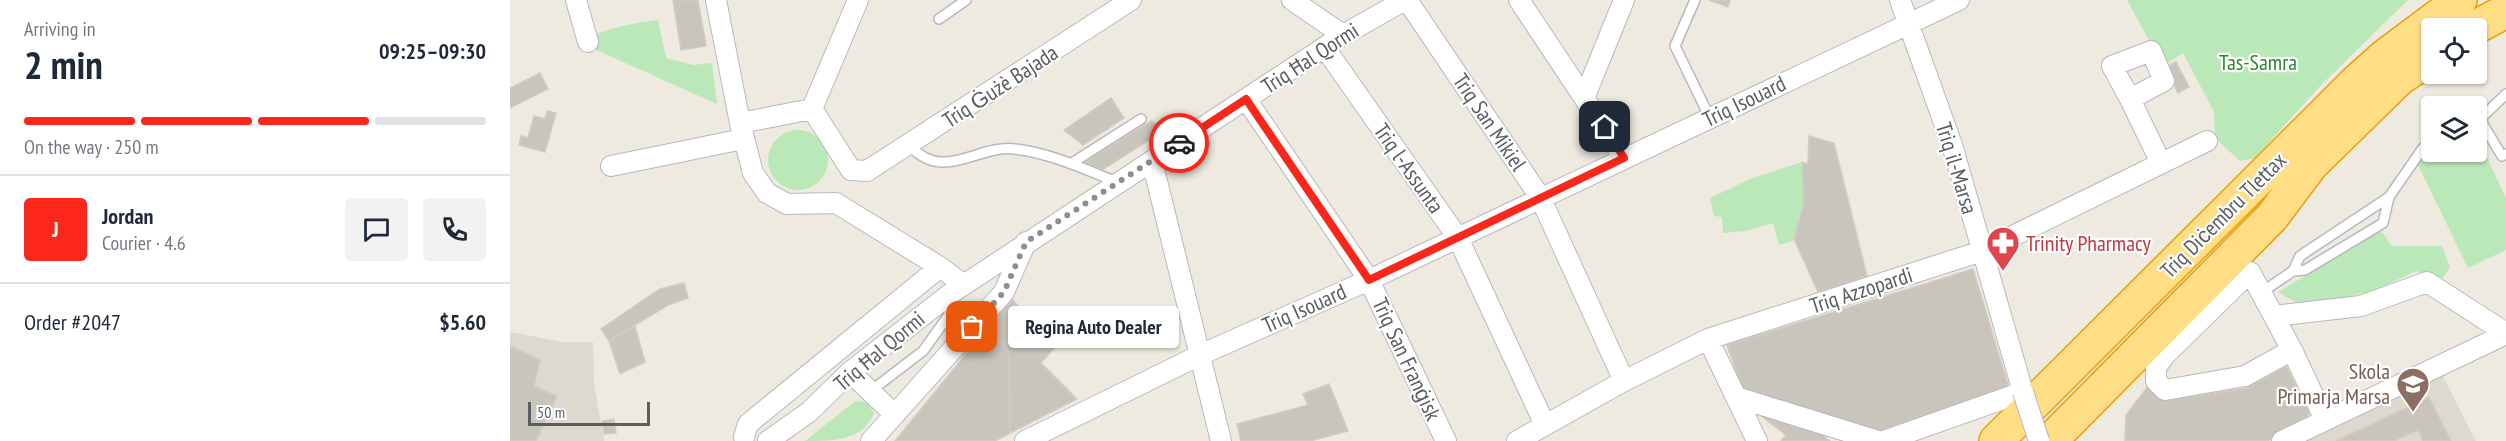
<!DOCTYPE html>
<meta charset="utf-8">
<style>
:root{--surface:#fff;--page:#f2f2f3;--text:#1f2937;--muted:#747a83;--line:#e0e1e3;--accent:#fa271a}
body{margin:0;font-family:"PT Sans Narrow",sans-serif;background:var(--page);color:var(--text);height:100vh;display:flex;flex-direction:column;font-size:22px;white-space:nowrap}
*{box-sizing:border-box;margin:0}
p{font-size:20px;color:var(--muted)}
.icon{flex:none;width:33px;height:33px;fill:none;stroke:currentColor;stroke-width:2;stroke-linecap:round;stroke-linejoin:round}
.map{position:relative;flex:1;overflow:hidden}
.details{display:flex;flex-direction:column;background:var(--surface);width:510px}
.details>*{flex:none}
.controls{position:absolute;left:1911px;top:18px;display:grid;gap:12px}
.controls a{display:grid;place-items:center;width:66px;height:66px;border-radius:6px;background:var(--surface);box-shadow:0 2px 4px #0004;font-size:30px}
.scale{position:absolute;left:18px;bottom:15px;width:122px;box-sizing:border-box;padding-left:6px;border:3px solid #595e63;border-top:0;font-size:16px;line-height:21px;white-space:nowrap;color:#595e63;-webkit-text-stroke:4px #fff;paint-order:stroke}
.pin{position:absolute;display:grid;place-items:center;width:51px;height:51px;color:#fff;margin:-26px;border-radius:12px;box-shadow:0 3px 9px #0006}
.courier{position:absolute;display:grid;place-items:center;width:60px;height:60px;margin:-30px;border:4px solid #fa271a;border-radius:50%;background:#fff;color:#222;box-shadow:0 2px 8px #0007}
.bubble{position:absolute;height:42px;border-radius:6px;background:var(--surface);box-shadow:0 2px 4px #0004;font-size:20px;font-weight:800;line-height:42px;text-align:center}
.headline em{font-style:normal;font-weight:800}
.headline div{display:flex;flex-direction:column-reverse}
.headline{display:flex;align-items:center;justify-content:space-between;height:102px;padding:0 24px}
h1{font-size:39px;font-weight:800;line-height:45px}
.bar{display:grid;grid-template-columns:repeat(4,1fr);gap:9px 6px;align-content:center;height:72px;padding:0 24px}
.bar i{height:8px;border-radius:4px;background:var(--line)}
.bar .active{background:var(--accent)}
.bar p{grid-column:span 4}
.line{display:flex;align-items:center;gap:15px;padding:0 24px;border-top:2px solid var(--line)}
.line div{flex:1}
.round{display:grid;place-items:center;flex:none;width:63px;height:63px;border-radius:6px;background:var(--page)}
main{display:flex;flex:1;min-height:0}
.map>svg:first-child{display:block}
.education{fill:#ddd9cf}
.green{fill:#bae8b9}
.building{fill:#c9c5bd;stroke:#d3ccbe;stroke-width:1.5}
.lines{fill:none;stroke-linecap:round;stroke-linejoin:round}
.lane-casing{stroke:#b6b9be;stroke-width:12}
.street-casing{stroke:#b6b9be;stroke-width:22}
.highway-casing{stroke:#ee9e00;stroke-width:36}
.lane{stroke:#fff;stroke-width:9}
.street{stroke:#fff;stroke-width:20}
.highway{stroke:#ffde86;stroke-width:33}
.street-bridge-casing{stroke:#b6b9be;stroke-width:22;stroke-linecap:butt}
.street-bridge{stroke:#fff;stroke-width:20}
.done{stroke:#8d8f8f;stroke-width:6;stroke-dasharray:0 10.8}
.route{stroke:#fa271a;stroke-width:8}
.labels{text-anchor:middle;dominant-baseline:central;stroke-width:4.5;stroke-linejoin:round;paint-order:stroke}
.street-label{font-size:22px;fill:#595e63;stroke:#fff}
.park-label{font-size:22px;fill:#2d872e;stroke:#fff}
.health-label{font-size:22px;fill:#be3a42;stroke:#fff;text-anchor:start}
.education-label{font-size:22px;fill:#785e54;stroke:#fff;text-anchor:end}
</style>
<main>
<section class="details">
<div class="headline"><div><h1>2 min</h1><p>Arriving in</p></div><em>09:25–09:30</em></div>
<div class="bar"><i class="active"></i><i class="active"></i><i class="active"></i><i></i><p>On the way · 250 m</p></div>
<div class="line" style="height:108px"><b class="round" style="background:var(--accent);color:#fff">J</b><div><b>Jordan</b><p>Courier · 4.6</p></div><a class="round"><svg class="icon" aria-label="chat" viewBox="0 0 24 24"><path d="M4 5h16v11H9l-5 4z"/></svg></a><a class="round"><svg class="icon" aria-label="phone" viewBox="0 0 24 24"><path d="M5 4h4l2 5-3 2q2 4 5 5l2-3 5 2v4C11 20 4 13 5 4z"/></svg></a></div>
<div class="line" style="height:78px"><div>Order #2047</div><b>$5.60</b></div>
</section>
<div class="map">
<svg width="1996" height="441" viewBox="0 0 1996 441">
<rect width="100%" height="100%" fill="#eeeae0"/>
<path class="education" d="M0,332l53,10h30l1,40 10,59h-94z
M1932,375l34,66h-172z"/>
<path class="green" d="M1617,0h281l-88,86 -65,72 -15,3 -25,-23 -1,-26 -31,-59 -20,13z
M148,20l8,38 27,7 19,-2 5,41 -125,-56 3,-13c21,-9 41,-12 63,-15z
M258 160a30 30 0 1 1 60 0a30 30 0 1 1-60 0Z
M1967,137l29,61v52l-38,18 -52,-107 20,-9h40z
M1292,162l2,42 -11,37 -14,4 -6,-22 -28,8 -22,2 -1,-16 -8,-1 -4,-18 40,-19z
M1871,231l11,15h50l8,21 -7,11 -27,-7 -44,21 -72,13 -22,-13z
M349,401l8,2 7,10c-11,28 -41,28 -69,28l49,-39z"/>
<path class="building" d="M163,0h25l8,46 -25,4z
M1199,0h21l-2,7z
M1666,62l13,25 -11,6 -13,-26z
M30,73l8,16 -38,19v-20z
M601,98l13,20 -41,27 -19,-15z
M37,111l9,2 -11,39 -26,-7 2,-9 7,2 6,-22 11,3z
M641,121l14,9 -63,40 -17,-8z
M1299,136l25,7 33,133 -49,16 -24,-53 10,-35 -2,-42 6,2z
M1463,269l36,119 -128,47 -139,-47 -15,-43z
M174,283l4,15 -20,7 -59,36 -8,-12 59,-40z
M502,299l42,49 -13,15 36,36 -67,34 -1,-81 -21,-25z
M125,326l10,36 -25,12 -11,-33z
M478,327l21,25 1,81 -15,8h-100z
M0,346l30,14 -6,26 23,10 -21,45h-26z
M1776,366l23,45 -2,10 -40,20h-142l1,-26 22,-29 16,15 83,-13z
M819,384l19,47 -38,10h-69l-4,-17 71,-19 -5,-11z
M1919,397l22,44h-28l-5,-11 -24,11h-58z
M1250,415l54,14 16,12h-49l5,-6z
M104,419l2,14 -12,1 -2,-13z"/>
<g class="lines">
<g class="lane-casing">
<path id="lane" d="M1185,0l-20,46 35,72
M429,19l27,-19
M1971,121l21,35 4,-2
M1966,123l30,-29
M400,146c34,37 68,-2 105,3 35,4 69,20 102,33
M562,163l69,-44
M1783,271l12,-1 78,-47 6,-26 34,-49 9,-4
M1752,292l31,-21 7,-15 89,-59
M362,390l51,-39 26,-36 1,-19"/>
</g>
<g class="street-casing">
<path id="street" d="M66,0l12,42
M206,0l24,123
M782,0l51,35
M897,0l133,197 84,184
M1009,0l105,158
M815,48l133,190 87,187
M1641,51l13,30 -34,18 -18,-33z
M1075,96l39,-96
M736,99l123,181 77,161
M1620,99l31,64
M302,109l39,61 16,1 264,-171
M302,109l-72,14 13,50 14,20 20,11 49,-1 104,64 24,18
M302,109l46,-109
M642,161l69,280
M101,166l132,-27
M1764,316l87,-10 66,-24 79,51
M1198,339l49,102
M1782,350l-47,26 -80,14 -9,-9v-14l10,-13 84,-82 42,78 33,70
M340,372l44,42
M1226,397l142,44
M234,437l4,-13 192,-157
M258,441l41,-29 41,-40 100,-78 393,-259 62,-35
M361,441l133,-149 22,-50
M515,441l175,-86 169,-75 590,-280
M1007,441l107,-60 84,-42 274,-88 225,-110
M1374,441l139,-49 -71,-247 -52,-145
M1772,441l224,-107"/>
</g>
<g class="highway-casing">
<path id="highway" d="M1964,28l32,-17
M1486,441l361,-360 28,-25 75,-56
M1540,441l222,-224 39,-52 89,-87 32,-21"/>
</g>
<use href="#lane" class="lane"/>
<use href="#street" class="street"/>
<use href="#highway" class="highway"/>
<g class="street-bridge-casing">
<path id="street-bridge" d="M1513,392l16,49"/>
</g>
<use href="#street-bridge" class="street-bridge"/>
</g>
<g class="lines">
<path class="done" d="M462,327l32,-35 22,-50 153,-99"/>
<path class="route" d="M669,143l67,-44 123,181 255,-122 -19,-31"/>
</g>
<defs>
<g id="pharmacy-pin" transform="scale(1.725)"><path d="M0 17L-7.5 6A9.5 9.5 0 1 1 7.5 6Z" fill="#e0444e" stroke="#fff"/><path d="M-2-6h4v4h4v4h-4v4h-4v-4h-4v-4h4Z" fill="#fff"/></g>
<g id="school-pin" transform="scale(1.725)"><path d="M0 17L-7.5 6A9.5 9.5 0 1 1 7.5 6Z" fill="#8d6e63" stroke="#fff"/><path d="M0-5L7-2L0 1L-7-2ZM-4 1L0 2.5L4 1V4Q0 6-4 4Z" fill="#fff"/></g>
</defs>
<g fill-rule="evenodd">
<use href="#pharmacy-pin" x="1493" y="243"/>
<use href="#school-pin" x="1903" y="384"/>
</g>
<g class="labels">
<g class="street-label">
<text transform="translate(800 58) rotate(-33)">Triq Ħal Qormi</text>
<text transform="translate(490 86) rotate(-33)">Triq Ġużè Bajada</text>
<text transform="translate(1234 101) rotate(-26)">Triq Isouard</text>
<text transform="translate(980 122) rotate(56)">Triq San Mikiel</text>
<text transform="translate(899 168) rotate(55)">Triq l-Assunta</text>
<text transform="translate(1447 168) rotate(73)">Triq il-Marsa</text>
<text transform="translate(1713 215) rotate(-45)">Triq Diċembru Tlettax</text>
<text transform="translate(1351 290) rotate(-18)">Triq Azzopardi</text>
<text transform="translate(794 308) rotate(-24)">Triq Isouard</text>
<text transform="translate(369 351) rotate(-40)">Triq Ħal Qormi</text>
<text transform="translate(897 359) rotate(65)">Triq San Franġisk</text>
</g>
<g class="park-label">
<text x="1748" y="62">Tas-Samra</text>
</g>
<g class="health-label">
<text x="1516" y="243">Trinity Pharmacy</text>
</g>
<g class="education-label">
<text x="1880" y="371">Skola<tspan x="1880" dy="25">Primarja Marsa</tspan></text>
</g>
</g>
</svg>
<div class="controls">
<a><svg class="icon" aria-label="locate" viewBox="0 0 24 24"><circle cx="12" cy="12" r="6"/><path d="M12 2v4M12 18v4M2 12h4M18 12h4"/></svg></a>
<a><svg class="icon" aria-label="layers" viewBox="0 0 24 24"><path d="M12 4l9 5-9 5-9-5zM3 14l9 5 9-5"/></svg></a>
</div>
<div class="scale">50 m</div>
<div class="pin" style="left:462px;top:327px;background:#ea580c"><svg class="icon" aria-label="bag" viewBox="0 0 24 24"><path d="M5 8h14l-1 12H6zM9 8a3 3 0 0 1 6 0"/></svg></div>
<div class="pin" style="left:1095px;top:127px;background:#1f2937"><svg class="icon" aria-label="home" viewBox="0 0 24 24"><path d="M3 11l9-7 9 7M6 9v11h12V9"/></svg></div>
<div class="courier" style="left:669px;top:143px"><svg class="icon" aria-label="car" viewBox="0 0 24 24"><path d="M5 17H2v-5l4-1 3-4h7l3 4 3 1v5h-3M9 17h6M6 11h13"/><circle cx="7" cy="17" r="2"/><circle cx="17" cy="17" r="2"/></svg></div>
<div class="bubble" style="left:498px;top:306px;width:171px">Regina Auto Dealer</div>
</div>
</main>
